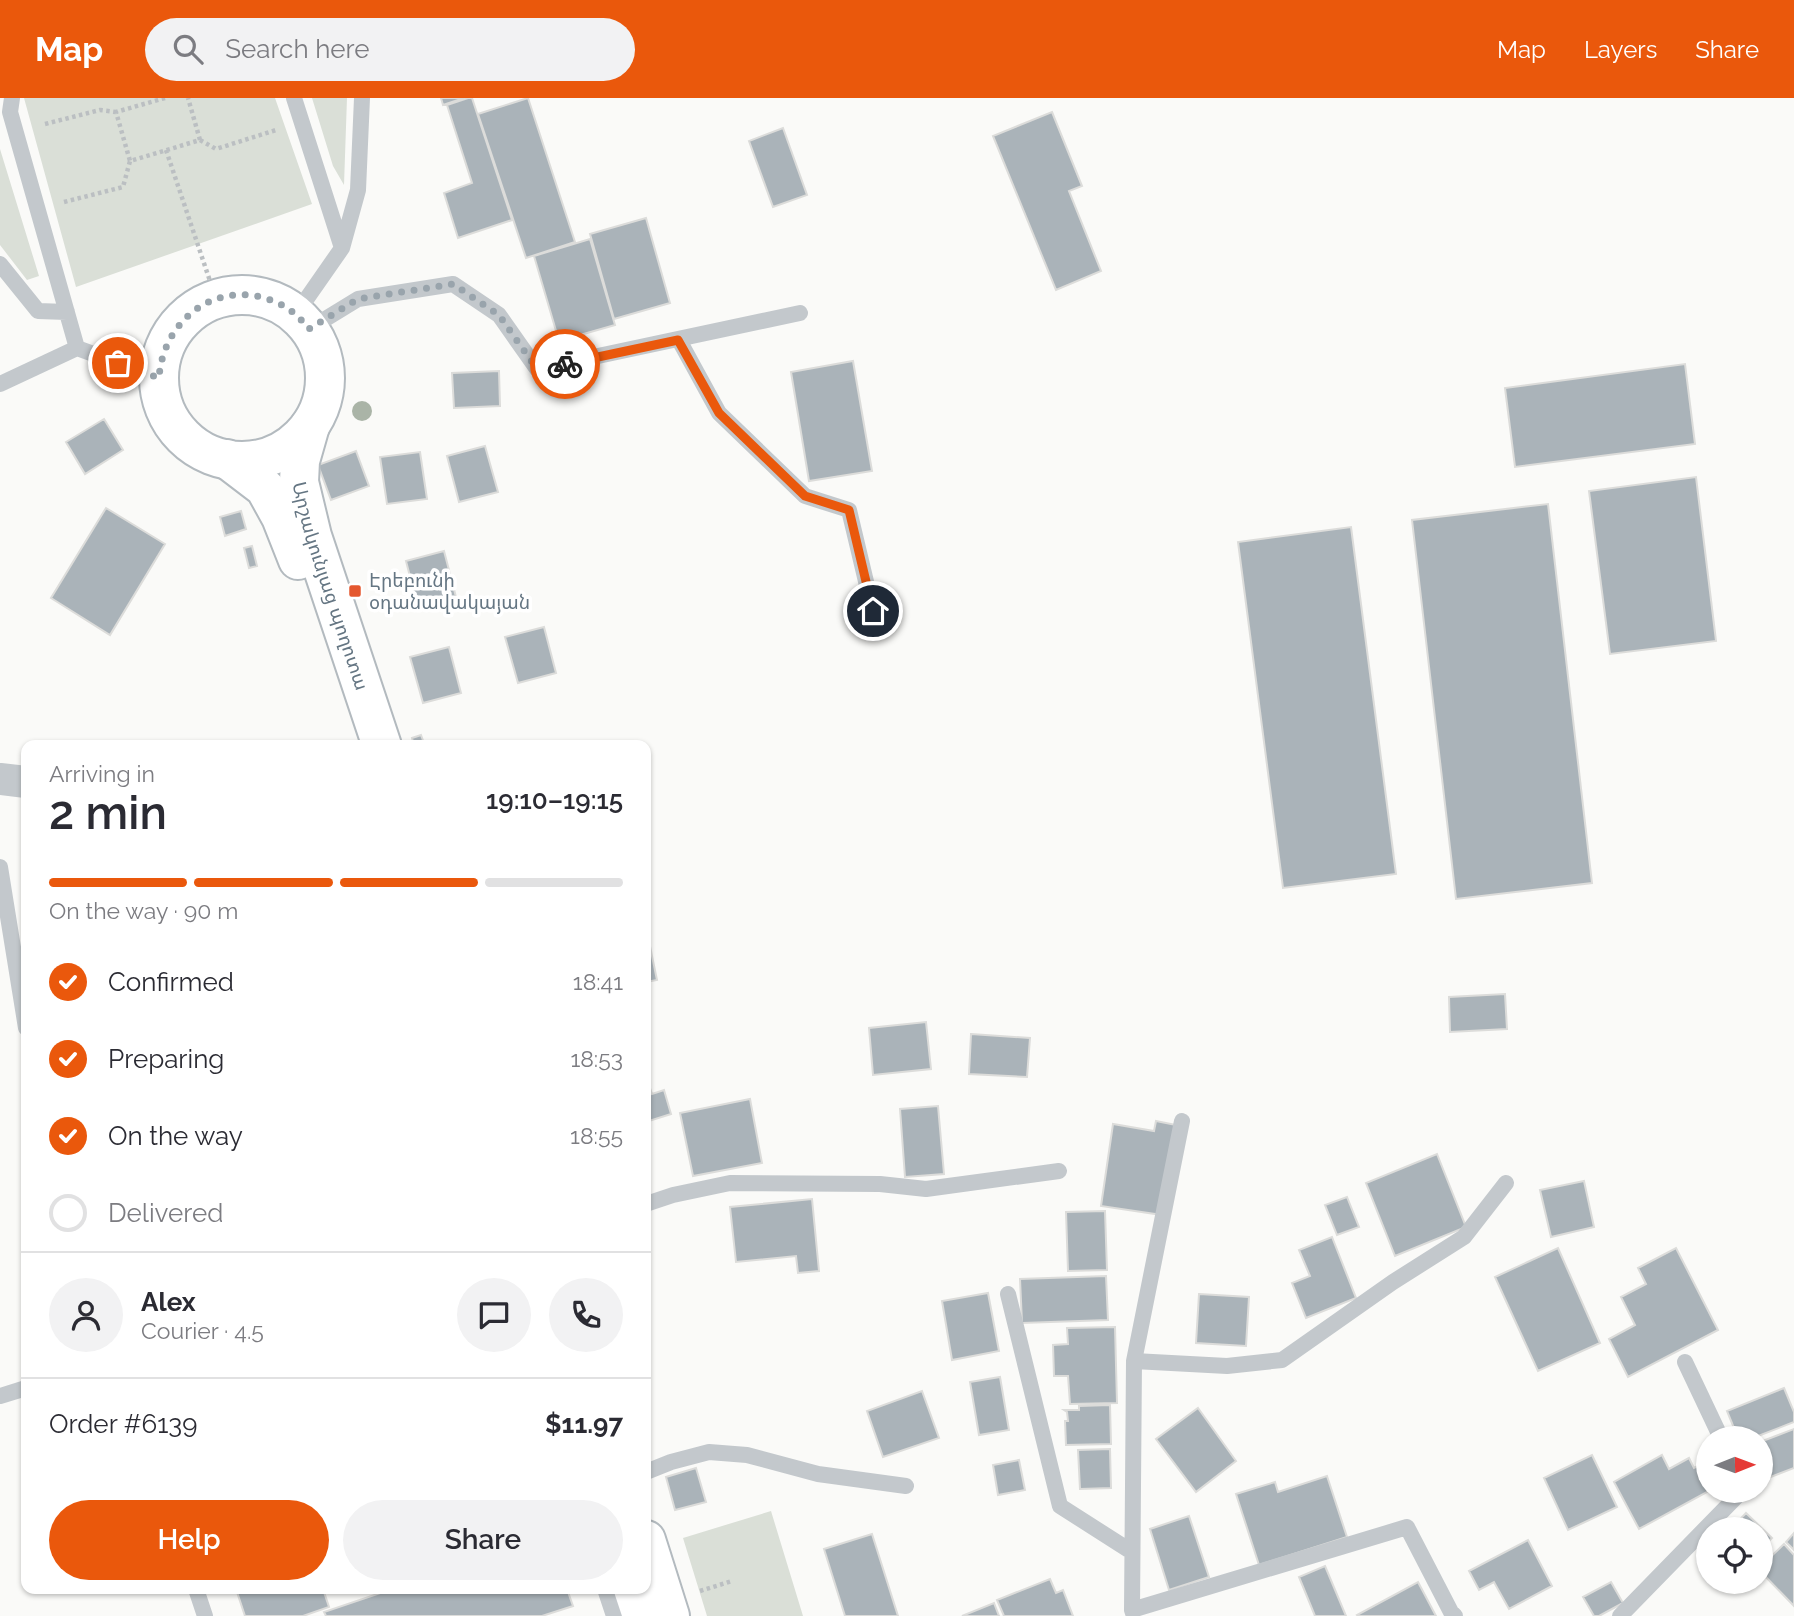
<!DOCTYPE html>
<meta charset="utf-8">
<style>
:root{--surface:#fff;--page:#f2f2f3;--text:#2b2b33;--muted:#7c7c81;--line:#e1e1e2;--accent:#ea580c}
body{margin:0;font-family:Raleway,"Noto Sans Armenian",sans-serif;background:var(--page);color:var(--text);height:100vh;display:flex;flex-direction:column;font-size:26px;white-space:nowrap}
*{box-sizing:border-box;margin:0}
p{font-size:23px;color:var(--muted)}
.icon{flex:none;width:38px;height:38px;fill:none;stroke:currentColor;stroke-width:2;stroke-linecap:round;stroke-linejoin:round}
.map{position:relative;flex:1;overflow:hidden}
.drawer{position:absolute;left:21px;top:642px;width:630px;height:854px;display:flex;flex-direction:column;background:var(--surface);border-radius:14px;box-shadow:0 2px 5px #0004}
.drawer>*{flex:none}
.needle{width:46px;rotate:89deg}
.buttons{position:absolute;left:1696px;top:1328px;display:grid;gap:14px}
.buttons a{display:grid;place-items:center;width:77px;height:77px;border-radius:50%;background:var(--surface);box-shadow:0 2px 5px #0004;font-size:35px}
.pin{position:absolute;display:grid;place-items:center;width:60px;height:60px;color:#fff;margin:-30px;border:4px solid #fff;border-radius:50%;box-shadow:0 2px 7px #0007}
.courier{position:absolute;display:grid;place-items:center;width:70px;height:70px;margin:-35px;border:5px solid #ea580c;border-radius:50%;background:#fff;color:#222;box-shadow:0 2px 9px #0007}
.summary em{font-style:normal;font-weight:600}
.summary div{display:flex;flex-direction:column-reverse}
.summary{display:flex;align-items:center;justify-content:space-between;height:119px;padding:0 28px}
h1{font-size:46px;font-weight:600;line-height:52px}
.bar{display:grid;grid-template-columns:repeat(4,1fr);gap:10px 7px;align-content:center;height:84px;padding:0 28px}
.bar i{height:9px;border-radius:5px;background:var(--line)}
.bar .on{background:var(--accent)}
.bar p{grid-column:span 4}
.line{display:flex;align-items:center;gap:18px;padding:0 28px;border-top:2px solid var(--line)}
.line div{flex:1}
.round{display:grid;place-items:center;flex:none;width:74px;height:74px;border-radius:37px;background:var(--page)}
ol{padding:0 28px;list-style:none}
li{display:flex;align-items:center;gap:21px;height:77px}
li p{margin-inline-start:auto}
li .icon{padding:7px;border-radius:50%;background:var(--accent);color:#fff;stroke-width:4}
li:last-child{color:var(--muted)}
li i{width:38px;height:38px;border:4px solid var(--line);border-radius:50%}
.primary-button{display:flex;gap:14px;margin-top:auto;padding:14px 28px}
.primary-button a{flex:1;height:80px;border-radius:42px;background:var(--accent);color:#fff;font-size:28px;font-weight:600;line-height:80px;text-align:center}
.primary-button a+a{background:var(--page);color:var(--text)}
header{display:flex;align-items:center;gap:42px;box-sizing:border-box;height:98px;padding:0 35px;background:var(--accent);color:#fff}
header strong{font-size:33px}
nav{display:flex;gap:38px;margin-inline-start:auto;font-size:24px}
.search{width:490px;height:63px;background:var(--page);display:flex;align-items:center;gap:18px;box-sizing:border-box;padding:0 24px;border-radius:38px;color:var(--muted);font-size:26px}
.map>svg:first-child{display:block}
.green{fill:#dadfd7}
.building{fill:#aab3b9;stroke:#dcdcda;stroke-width:2}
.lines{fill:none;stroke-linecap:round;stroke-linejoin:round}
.secondary-casing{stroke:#b3babf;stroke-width:42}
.path{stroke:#bbbfc2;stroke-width:4.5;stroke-dasharray:3.5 3.5;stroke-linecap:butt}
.lane{stroke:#c3c8cc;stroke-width:16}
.street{stroke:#c3c8cc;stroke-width:32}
.secondary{stroke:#fff;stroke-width:38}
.tree{fill:#aab4a7}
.done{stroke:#99a4ac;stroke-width:7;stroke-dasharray:0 12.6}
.route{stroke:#ea580c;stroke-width:9}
.poi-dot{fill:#e4572e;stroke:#fff;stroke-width:2.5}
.labels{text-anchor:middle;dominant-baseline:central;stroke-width:7;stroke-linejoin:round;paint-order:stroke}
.poi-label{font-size:19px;fill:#657683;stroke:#fff;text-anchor:start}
.street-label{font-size:19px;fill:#657683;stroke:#fff}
</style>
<header>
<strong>Map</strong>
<div class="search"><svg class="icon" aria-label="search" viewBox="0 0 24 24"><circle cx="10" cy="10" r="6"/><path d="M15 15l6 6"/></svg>Search here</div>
<nav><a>Map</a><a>Layers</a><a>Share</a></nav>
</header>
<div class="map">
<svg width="1794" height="1518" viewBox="0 0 1794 1518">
<rect width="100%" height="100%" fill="#fafaf8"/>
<path class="green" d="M24,0h251l37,106 -236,83z
M312,0h35l-3,87 -11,-19z
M0,51l39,127 -12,4 -27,-35z
M771,1413l32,105h-96l-24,-78z"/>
<path class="building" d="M441,0h23l-21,7z
M468,0h4l40,122 -54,18 -14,-45 28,-10 -25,-78z
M528,0l47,144 -49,16 -48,-144z
M1052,14l30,74 -13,5 32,80 -45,19 -63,-154z
M783,30l24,67 -34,12 -24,-66z
M646,120l24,85 -56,16 -24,-85z
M590,141l25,86 -56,16 -25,-85z
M853,263l19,110 -63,10 -18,-109z
M1685,266l10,80 -180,23 -10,-79z
M499,273l1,35 -46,2 -2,-35z
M104,321l19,31 -38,24 -19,-32z
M485,348l13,46 -39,10 -12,-46z
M356,353l13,35 -38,14 -13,-35z
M420,354l7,47 -40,5 -7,-47z
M1696,379l20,164 -106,13 -21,-163z
M1548,406l44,379 -136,16 -44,-379z
M106,410l59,36 -55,91 -59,-37z
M241,413l5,18 -21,7 -5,-19z
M1351,429l45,347 -113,14 -45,-346z
M252,448l5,20 -8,2 -5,-20z
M444,453l12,46 -38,11 -12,-47z
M544,529l12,46 -38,10 -13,-46z
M449,549l12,46 -38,10 -13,-46z
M421,637l4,11h-11l-2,-8z
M646,829l11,53 -11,2z
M1505,896l2,35 -57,3 -1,-35z
M926,924l5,47 -58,6 -4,-47z
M971,936l59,4 -3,39 -58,-3z
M646,978l6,18 12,-4 7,24 -25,8z
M750,1001l12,64 -69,13 -13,-63z
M938,1008l6,68 -39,3 -5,-68z
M1156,1023l20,4 -14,90 -61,-9 12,-82 41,7z
M1437,1056l29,73 -71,29 -29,-73z
M1584,1083l10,46 -43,10 -11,-47z
M1347,1099l12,30 -22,8 -12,-30z
M812,1101l7,72 -21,2 -2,-17 -60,6 -6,-55z
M1105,1113l2,59 -39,1 -2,-59z
M1332,1139l24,61 -50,20 -14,-35 18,-7 -11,-26z
M1558,1150l42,95 -62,28 -43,-94z
M1676,1150l42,82 -90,47 -19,-38 26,-14 -14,-28 25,-13 -8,-16z
M1106,1178l2,44 -86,3 -2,-44z
M988,1195l11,58 -47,9 -10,-59z
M1199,1196l50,3 -3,49 -50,-3z
M1115,1229l2,76 -47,1 -2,-28h-14l-1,-31 15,-1 -1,-16z
M1000,1279l9,53 -30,5 -9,-53z
M1784,1290l10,24v10l-41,16h-15l-11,-27z
M922,1293l17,47 -56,19 -16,-46z
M1110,1307l1,39 -45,1 -1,-24h3l-1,-9 -3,-2h15v-4z
M1198,1310l38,53 -40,31 -40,-53z
M1794,1331v39l-34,13v-39z
M1110,1351l1,39 -31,1 -2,-39z
M1592,1357l25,52 -49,23 -24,-52z
M1662,1357l7,14 20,-11 5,10 10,-5 4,7 1,21 -70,38 -25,-47z
M1019,1362l6,30 -27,5 -5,-30z
M696,1370l10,34 -31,8 -9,-33z
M1327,1378l20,61 -88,28 -23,-71 39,-12 3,10z
M1746,1415l26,25 -12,12v-20h-30z
M1189,1418l20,61 -40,13 -19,-61z
M1794,1435v17l-8,-8z
M872,1436l26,82h-53l-21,-67z
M1528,1442l24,46 -43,23 -15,-27 -15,8 -10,-19z
M1784,1446l10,11v51l-34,-35v-4z
M1325,1468l21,50h-31l-16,-39z
M1050,1481l6,14 7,-3 10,26h-69l-7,-16z
M1418,1484l18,34h-78l-1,-1z
M1611,1484l12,21 -24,13h-5l-11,-19z
M236,1491h87l6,18 -26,9h-58z
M392,1491h175l6,17 -31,10h-216l-2,-4z
M994,1505l5,13h-37z"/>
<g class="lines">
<g class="secondary-casing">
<g id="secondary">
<circle cx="242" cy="280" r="83"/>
<path id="s1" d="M310,328l-10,35 -1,21 13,54 70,210"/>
<path d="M227,361l38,29 16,29 17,43"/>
<path d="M646,1442l24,76"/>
<path d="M633,1491l9,27"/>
</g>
</g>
<path class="path" d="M165,0l-49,14 14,49 70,-21 -12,-42
M45,26l55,-14 16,2
M200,42l16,9 60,-19
M166,52l50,149
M64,104l59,-15 7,-26
M700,1493l32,-10"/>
<path class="lane" d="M12,0l-2,14 67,236 82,30
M294,0l48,150
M0,166l38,47 29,1
M296,216l46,-66 16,-58 4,-92
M309,231l49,-30 95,-15 46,31 38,54 263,-56
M679,242l40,73 86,83 44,14 24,101
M0,286l77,-36
M0,769l26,161
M646,1106l27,-9 57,-12 150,1 46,5 133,-18
M1008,1196l52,212 72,46
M1134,1263l93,5 55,-6 111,-78 71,-45 42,-54
M1685,1264l36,76
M0,1298l26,-8
M646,1374l25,-10 38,-10 38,3 71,19 88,12
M196,1491l9,27
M605,1491l9,27
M1132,1512l275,-83 44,85 4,4
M1134,1518l-2,-6 2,-249 48,-240
M1620,1518l122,-125"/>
<path class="street" d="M0,681l26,3"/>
<use href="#secondary" class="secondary"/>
</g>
<circle class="tree" cx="362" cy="313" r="10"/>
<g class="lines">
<path class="done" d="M118,265l41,15c4,-61 63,-103 121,-74 12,6 21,15 29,25l49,-30 95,-15 46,31 38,54 28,-5"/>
<path class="route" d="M565,266l113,-24 41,73 86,83 44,14 24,101"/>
</g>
<rect class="poi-dot" x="348" y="486" width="14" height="14" rx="3.5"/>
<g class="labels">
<g class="poi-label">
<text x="369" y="482">Էրեբունի<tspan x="369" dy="22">օդանավակայան</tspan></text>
</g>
<g class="street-label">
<text stroke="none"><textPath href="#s1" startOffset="166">Արշակունյաց պողոտա</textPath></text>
</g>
</g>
</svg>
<div class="buttons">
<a><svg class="needle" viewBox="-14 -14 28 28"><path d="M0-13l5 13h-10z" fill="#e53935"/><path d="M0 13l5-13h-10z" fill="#7c7c81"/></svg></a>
<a><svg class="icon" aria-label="locate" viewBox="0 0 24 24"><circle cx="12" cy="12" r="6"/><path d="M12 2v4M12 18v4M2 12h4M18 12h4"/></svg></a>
</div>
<div class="pin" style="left:118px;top:265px;background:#ea580c"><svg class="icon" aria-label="bag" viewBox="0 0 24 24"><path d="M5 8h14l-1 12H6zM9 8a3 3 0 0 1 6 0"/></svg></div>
<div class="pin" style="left:873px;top:513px;background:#1f2937"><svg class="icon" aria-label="home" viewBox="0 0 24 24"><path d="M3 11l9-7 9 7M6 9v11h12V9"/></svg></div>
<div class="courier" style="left:565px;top:266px"><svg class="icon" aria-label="bike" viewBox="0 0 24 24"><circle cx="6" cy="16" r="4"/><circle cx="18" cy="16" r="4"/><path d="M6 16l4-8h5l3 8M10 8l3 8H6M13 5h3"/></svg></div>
<section class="drawer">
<div class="summary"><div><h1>2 min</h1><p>Arriving in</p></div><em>19:10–19:15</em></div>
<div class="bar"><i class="on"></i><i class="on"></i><i class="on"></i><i></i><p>On the way · 90 m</p></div>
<ol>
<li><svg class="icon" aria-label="check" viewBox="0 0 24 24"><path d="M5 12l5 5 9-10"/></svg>Confirmed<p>18:41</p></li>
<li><svg class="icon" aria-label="check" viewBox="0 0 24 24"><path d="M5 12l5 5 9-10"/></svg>Preparing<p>18:53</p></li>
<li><svg class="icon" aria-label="check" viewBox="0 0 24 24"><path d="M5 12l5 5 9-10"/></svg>On the way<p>18:55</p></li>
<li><i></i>Delivered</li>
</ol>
<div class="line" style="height:126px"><a class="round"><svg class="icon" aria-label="person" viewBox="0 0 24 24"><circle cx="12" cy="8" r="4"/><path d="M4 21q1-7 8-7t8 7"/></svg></a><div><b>Alex</b><p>Courier · 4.5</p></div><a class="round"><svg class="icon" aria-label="chat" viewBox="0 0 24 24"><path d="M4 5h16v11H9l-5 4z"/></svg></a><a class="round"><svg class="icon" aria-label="phone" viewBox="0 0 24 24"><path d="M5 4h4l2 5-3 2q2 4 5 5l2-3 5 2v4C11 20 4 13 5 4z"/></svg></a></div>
<div class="line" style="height:91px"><div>Order #6139</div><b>$11.97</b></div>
<div class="primary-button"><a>Help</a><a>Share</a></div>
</section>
</div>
